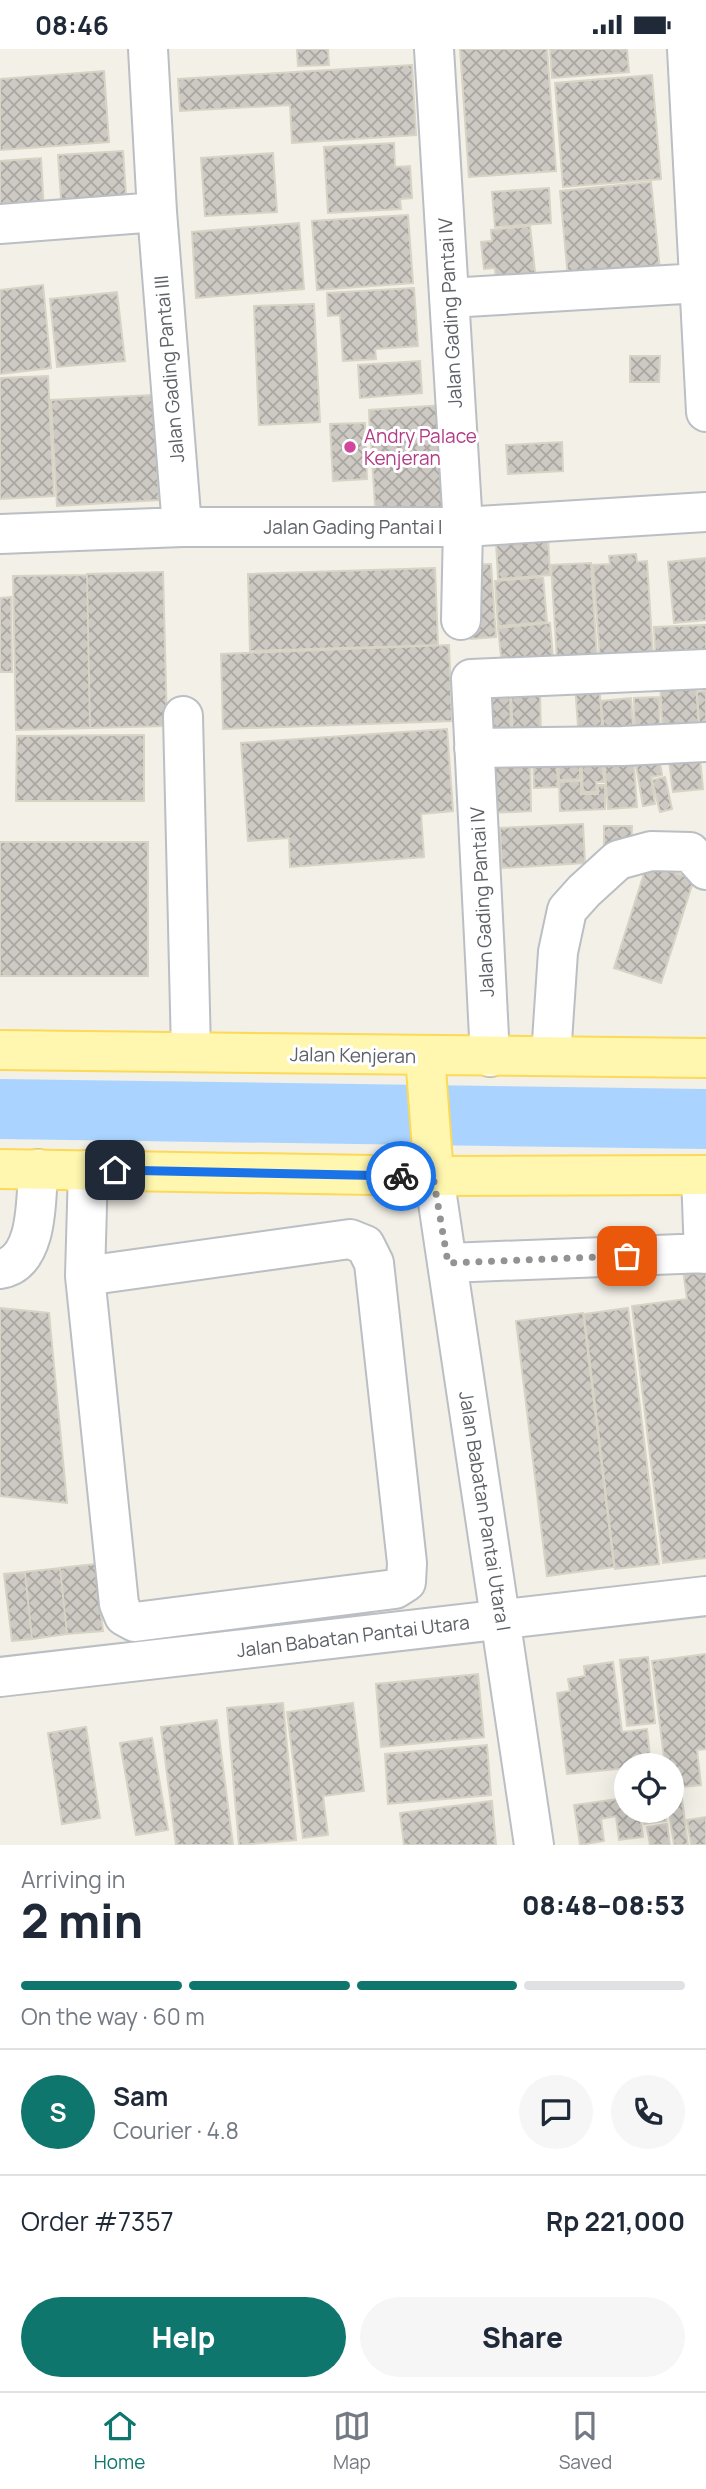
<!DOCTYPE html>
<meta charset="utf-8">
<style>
:root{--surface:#fff;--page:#f6f6f7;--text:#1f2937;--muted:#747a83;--line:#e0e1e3;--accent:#0f766e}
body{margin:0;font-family:Manrope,sans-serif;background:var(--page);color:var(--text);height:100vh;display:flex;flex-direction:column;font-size:26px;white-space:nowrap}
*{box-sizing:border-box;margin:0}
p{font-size:23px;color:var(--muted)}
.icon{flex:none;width:38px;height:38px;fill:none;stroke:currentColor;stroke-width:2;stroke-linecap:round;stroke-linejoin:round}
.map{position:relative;height:1796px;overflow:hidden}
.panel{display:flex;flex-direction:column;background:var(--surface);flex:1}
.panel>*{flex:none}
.buttons{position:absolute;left:614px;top:1704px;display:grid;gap:14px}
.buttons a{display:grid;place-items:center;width:70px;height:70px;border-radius:50%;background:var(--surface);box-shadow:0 7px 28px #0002;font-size:35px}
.pin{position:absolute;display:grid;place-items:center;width:60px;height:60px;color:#fff;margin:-30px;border-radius:14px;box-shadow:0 4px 10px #0006}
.courier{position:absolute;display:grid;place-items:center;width:70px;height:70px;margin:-35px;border:5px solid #1a73e8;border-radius:50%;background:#fff;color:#222;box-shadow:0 2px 9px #0007}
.head em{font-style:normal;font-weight:800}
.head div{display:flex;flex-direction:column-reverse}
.head{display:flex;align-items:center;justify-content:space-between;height:119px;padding:0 21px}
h1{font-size:46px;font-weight:800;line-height:52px}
.bar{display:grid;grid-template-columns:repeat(4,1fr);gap:10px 7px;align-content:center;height:84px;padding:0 21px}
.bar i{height:9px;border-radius:5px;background:var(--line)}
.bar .on{background:var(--accent)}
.bar p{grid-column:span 4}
.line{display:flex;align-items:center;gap:18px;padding:0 21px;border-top:2px solid var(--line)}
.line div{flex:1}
.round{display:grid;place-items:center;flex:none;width:74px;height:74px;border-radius:37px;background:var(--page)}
.primary-button{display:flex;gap:14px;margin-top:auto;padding:14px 21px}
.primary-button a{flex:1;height:80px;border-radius:42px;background:var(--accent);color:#fff;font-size:28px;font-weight:800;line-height:80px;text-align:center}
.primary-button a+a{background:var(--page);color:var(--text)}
.status{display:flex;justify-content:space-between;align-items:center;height:49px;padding:0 35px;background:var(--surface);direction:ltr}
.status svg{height:19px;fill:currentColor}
.dock{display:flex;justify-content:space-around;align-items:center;height:98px;border-top:2px solid var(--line);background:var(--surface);font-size:19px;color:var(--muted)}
.dock a{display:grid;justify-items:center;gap:4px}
.dock .on{color:var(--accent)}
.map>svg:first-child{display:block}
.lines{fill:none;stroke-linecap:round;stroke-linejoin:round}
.river{stroke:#aad4ff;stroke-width:60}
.building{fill:url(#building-cross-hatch);stroke:#d7d3c5;stroke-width:2}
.minor-casing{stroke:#bbbec3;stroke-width:42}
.major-casing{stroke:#fcd956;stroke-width:42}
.minor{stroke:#fff;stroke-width:38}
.major{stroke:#fff7af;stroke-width:38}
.done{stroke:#929494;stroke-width:7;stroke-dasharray:0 12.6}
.route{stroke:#1a73e8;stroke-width:9}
.hotel-dot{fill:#d1479c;stroke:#fff;stroke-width:2.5}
.labels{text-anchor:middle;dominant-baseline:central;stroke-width:6;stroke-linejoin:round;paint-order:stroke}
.street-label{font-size:19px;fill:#5e6268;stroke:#fff}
.hotel-label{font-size:19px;fill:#b23c85;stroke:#fff;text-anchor:start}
</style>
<div class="status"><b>08:46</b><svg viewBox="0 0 49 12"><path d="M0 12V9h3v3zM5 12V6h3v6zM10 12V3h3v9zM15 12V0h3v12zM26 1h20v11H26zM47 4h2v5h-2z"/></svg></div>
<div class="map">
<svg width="706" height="1796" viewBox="0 0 706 1796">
<defs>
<pattern id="building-cross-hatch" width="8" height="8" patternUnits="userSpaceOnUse" patternTransform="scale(1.75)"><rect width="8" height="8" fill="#cdcac4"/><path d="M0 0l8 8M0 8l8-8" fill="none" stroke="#aaa7a3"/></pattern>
</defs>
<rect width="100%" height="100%" fill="#f2f0e7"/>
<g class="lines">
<path class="river" d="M0,1060l706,10"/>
</g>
<path class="building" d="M297,0h31l1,16 -31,1z
M460,0h87l9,122 -87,6z
M550,0h77l2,23 -77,6z
M412,16l4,70 -124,8 -2,-38 -110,6 -2,-32z
M104,22l5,71 -109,8v-71z
M652,26l9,104 -98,8 -8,-104z
M394,94l1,24 15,-1 2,32 -12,1 1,10 -73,4 -4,-66z
M123,102l4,58 -65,4 -4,-58z
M273,104l4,59 -72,4 -4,-58z
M41,109l3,55 -44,3v-55z
M651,133l10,98 -92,9 -9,-98z
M549,139l2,35 -56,4 -3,-35z
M408,166l5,68 -96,7 -5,-69z
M299,174l5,66 -108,9 -4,-66z
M530,177l6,55 -40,3 -1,-16 -11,1 -3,-27 11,-1 -1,-11z
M43,236l8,83 -51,6v-84z
M414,239l4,58 -43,3 1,10 -33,2 -3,-46 -12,1 -1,-23z
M117,243l8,69 -68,6 -7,-68z
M314,255l6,118 -61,3 -5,-119z
M630,307h30l-1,26h-29z
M420,312l2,32 -62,5 -2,-33z
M48,327l6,120 -54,3v-121z
M153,346l6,105 -102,6 -6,-106z
M445,356l2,28 -77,5 -1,-28z
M365,374l2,56 -34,2 -3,-57z
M444,388l5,79 -73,5 -5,-79z
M562,393l1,29 -55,3 -2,-29z
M548,489l2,37 -52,4 -2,-37z
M636,505l1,8 10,-1 6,95 -53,3 -7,-94 17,-1 -1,-8z
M706,509v62l-32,3 -6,-61z
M591,514l6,94 -40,2 -6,-94z
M491,515l5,73 -25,2 -5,-74z
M435,519l3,77 -188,6 -2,-77z
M163,523l4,154 -77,2 -3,-154z
M87,526l3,153 -74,2 -3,-154z
M543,528l4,45 -49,4 -3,-45z
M11,548l1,75h-12v-74z
M550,574l4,47 -51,5 -5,-47z
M706,576v36l-50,3 -2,-37z
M449,596l3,76 -229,8 -2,-75z
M696,630l3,56 -36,2 -3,-56z
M599,633l4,57 -24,2 -4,-57z
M510,640l1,48 -24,1 -1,-48z
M511,642h29l1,47h-28z
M706,642v44l-6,1 -3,-44z
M659,648l1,41 -25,1 -1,-41z
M631,649l3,44 -29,2 -4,-43z
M447,680l6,82 -32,3 3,43 -134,10 -1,-29 -41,3 -7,-98z
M144,686v66h-128l1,-65z
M699,700l4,40 -30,3 -5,-39z
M658,702l4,24 -11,2 4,27 -12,2 -9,-52z
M556,703l2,35 -24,1 -1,-35z
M530,704l1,58 -39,2 -1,-58z
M558,704h22v26l-21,1z
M581,704h21l2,29h-8l1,10h-14z
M633,705l4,53 -29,2 -4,-52z
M665,728l7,32 -12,3 -8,-32z
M581,732v13h17v-9h7v24l-45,2 -1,-29z
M583,775l2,39 -83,5 -2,-40z
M604,777h28l-1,24 -27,-1z
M0,793h148v134h-148z
M647,815l47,15 -33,104 -47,-15z
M706,1218v291l-43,5 -31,-257 55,-7 -4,-29z
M0,1259l49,5 18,190 -67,-7z
M628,1259l31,256 -44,5 -31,-255z
M583,1264l31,254 -67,9 -31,-255z
M95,1515l8,67 -36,3 -7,-66z
M60,1519l7,66 -35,5 -7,-67z
M25,1523l7,67 -20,2 -8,-67z
M706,1605v95l-9,1 4,35 -29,3v-22h-7l-13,-105z
M648,1608l7,66 -28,3 -7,-66z
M613,1613l9,70 25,-3 4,36 -25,1v2l-59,6 -10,-81 13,-2 -2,-12 17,-3 -1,-10z
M478,1625l6,63 -103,10 -5,-63z
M283,1654l13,137 -57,5 -12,-137z
M353,1654l11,88 -41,5 5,39 -25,3 -16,-126z
M217,1671l16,125h-57l-15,-118z
M86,1678l14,91 -38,6 -14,-91z
M152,1689l16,92 -32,5 -16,-92z
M487,1696l4,50 -103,9 -3,-50z
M681,1742l7,54h-14l-5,-34h3v-19z
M626,1749v13h13l4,26 -24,3 -3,-24 -15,3 3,22 -24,4 -6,-40z
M492,1752l4,44h-92l-4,-32z
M642,1762h22l2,10 -22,3z
M706,1768v28h-15l-4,-25z
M667,1775l3,21h-20l-3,-18z"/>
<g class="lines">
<g class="minor-casing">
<path id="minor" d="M148,0l9,163 25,315
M434,0l29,478 -2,93
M687,0l19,363
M0,175l157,-12
M449,249l251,-15
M0,485l182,-7h281l243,-15
M183,667l8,336
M474,699l149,-2 83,-4
M551,1007l7,-104 9,-42 17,-19 34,-31 33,-9 39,1 16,18
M490,1008l-19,-378 235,-10
M701,1126l3,79
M434,1127l100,669
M448,1214l258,-10
M0,1220c39,-6 36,-71 38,-100
M85,1227l265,-37 15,6 9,18 33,300 -1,19 -11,7 -260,33 -11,-6 -5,-12 -34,-328 3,-106
M0,1628l706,-81"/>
</g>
<g class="major-casing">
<path id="major" d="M0,1001l706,8
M425,1006l9,121
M0,1120l434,7 272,-1"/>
</g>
<use href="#minor" class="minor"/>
<use href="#major" class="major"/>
</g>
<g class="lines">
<path class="done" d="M401,1127h32l15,87 179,-7"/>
<path class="route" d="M115,1121l286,6"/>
</g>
<circle class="hotel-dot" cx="350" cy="398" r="7"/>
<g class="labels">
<g class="street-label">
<text transform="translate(450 264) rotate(-93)">Jalan Gading Pantai IV</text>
<text transform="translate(169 320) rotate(-95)">Jalan Gading Pantai III</text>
<text x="353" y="478">Jalan Gading Pantai I</text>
<text transform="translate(482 853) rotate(-93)">Jalan Gading Pantai IV</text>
<text transform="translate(353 1006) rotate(1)">Jalan Kenjeran</text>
<text transform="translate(485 1462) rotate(81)">Jalan Babatan Pantai Utara I</text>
<text transform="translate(353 1587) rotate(-7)">Jalan Babatan Pantai Utara</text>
</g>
<g class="hotel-label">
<text x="364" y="387">Andry Palace<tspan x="364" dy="22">Kenjeran</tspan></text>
</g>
</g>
</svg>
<div class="buttons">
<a><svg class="icon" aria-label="locate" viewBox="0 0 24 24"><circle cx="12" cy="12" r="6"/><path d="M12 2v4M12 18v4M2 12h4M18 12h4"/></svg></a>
</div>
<div class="pin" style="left:627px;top:1207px;background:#ea580c"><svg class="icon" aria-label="bag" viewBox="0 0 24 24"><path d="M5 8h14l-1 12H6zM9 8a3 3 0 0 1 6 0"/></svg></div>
<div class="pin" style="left:115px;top:1121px;background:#1f2937"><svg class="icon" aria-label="home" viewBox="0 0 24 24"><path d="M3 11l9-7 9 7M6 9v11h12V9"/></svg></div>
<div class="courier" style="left:401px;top:1127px"><svg class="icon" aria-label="bike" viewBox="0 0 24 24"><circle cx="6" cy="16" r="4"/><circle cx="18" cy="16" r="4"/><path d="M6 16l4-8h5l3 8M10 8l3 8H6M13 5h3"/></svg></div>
</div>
<section class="panel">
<div class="head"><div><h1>2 min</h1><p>Arriving in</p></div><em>08:48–08:53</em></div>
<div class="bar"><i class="on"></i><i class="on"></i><i class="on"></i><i></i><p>On the way · 60 m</p></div>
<div class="line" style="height:126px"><b class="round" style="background:var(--accent);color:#fff">S</b><div><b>Sam</b><p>Courier · 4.8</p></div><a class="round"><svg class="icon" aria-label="chat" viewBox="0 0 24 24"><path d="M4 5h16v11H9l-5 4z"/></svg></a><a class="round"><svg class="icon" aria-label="phone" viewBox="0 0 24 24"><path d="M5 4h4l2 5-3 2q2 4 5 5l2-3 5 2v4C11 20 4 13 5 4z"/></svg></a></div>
<div class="line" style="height:91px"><div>Order #7357</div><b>Rp 221,000</b></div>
<div class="primary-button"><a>Help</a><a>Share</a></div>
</section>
<nav class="dock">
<a class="on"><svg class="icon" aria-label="home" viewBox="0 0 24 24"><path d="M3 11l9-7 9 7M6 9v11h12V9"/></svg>Home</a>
<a><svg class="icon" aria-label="map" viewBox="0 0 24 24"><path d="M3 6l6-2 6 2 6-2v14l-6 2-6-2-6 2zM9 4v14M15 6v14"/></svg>Map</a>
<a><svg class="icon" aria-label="saved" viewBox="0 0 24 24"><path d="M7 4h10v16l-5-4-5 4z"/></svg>Saved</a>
</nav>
